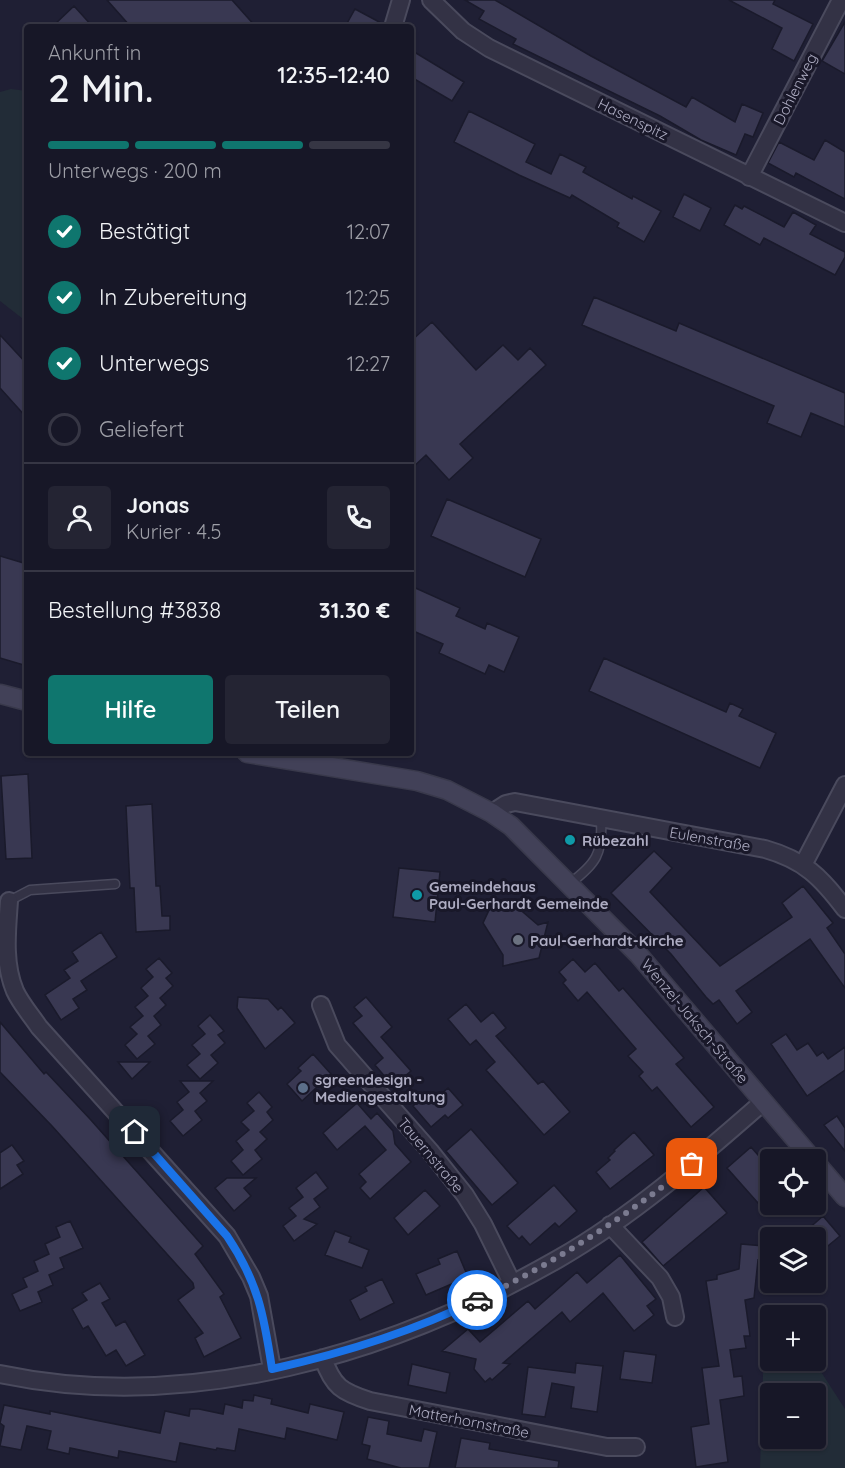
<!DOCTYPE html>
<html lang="de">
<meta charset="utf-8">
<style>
:root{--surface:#171727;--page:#242433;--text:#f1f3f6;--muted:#9e9fa7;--line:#363644;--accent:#0f766e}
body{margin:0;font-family:Quicksand,sans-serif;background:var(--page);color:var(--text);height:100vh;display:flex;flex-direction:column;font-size:22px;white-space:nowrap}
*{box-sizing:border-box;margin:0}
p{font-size:20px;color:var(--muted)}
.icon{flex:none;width:33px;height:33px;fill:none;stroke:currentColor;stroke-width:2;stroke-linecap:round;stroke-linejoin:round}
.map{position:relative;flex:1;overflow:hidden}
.sheet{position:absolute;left:24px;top:24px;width:390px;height:732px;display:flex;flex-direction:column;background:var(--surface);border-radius:6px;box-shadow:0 2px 4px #0004,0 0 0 2px var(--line)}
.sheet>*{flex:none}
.tools{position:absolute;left:760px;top:1149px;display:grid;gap:12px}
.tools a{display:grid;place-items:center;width:66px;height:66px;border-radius:6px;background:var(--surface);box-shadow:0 2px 4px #0004,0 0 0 2px var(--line);font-size:30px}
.pin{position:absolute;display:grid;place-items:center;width:51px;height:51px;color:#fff;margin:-26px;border-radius:12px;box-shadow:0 3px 9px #0006}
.courier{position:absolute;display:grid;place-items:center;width:60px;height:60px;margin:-30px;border:4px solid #1a73e8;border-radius:50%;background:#fff;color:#222;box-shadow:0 2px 8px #0007}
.overview em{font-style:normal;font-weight:600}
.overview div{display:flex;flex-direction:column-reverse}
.overview{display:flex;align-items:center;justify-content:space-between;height:102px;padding:0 24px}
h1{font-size:39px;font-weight:600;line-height:45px}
.bar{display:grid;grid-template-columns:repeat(4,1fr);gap:9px 6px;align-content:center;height:72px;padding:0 24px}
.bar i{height:8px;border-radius:4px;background:var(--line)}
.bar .selected{background:var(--accent)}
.bar p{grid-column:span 4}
.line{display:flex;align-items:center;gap:15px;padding:0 24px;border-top:2px solid var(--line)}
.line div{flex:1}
.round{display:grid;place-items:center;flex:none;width:63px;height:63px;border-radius:6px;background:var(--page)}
ol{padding:0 24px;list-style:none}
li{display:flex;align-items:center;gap:18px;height:66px}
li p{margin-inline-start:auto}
li .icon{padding:6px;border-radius:50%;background:var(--accent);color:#fff;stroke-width:4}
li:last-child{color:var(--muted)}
li i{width:33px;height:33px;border:3px solid var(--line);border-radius:50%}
.action{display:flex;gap:12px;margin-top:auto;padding:12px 24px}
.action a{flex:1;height:69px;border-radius:6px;background:var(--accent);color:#fff;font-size:24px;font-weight:600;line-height:69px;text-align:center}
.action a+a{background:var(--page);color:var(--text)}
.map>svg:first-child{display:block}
.green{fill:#222c37;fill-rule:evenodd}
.building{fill:#393852;stroke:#1a1a2b;stroke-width:1.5}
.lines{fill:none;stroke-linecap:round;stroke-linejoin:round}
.lane-casing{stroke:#4a4a5d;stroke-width:11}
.street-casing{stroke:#4a4a5d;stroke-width:20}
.secondary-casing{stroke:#39394b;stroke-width:21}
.lane{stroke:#333245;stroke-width:8}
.street{stroke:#333245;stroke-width:16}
.secondary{stroke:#424158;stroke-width:18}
.done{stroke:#7b7b90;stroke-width:6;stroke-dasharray:0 10.8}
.route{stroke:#1a73e8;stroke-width:8}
.culture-dot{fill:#0f9aa8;stroke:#191829;stroke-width:2}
.worship-dot{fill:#6b7280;stroke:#191829;stroke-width:2}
.service-dot{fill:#5c6f8a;stroke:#191829;stroke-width:2}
.labels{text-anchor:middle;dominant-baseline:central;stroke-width:6;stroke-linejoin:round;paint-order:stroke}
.street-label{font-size:15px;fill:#adacc2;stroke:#191829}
.poi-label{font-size:15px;font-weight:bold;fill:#adacc2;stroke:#191829;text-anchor:start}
</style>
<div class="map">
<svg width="845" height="1468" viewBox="0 0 845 1468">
<rect width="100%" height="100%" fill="#1f1f34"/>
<path class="green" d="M11,89l16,2v231l-27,-21v-209z
M779,1306l6,9 -14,1v44l43,1 31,48v59h-85l5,-155zM771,1394h45v44h-45z"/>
<path class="building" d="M107,0h125l24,27h-125z
M465,0h30l96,56 95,51 6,-10 43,25 7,-18 21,9 -10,24 -8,-3 -9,21 -35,-15 -41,-24 -147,-72 3,-5 -37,-20 5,-8z
M729,0h46l-2,4 40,20 -19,37 -22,-12 10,-21z
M74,6l19,21h-41z
M355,9l28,15v3h-38z
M845,22v52l-23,-13z
M411,50l53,32 -12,19 -41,-24z
M469,111l66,33 -9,18 25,12 9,-20 26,13 -3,5 49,27 1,-3 28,15 -17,31 -27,-15 2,-4 -47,-28 -2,3 -51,-23 -65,-33z
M825,140l20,12v47l-49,-26 -2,4 -26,-14 11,-21 35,18z
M684,194l27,14 -11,23 -27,-14z
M735,205l7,4 2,-3 40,21 9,-15 23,13 -6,9 35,18v5l-10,18 -71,-37 -4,7 -36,-20z
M594,297l82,34 3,-8 166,70v34l-34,-14 -10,24 -34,-14 7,-17 -192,-81z
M432,322l44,48 27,-25 15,15 12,-12 16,17 -86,79 13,14 -24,22 -23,-25 -15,14v-128z
M0,335l27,29v54l-27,-30z
M447,499l94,40 -16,38 -94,-41z
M0,556l27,8v102l-27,-8z
M411,586l49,22 -4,8 29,13 2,-6 32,14 -15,35 -15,-7 -4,9 -46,-21 4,-9 -32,-14z
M604,658l122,54 4,-9 13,6 -4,7 37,17 -16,35 -171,-77z
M28,774l4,84 -26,1 -5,-83z
M152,804l4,82h4l2,30h8v14l-34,2 -2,-44h-4l-4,-82z
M654,851l18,17 -22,24 70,74 72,-49 -10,-14 21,-17 30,37 -6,5 18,26v34l-35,-49 -74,52 16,21 -15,12 -18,-24 -6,4 -7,-7 -35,-43 -60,-61z
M399,868l41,4 -5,50 -42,-5z
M510,901l28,24 10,-3 -9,36 -36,8v-11l-20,-32 8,-17z
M101,932l16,25 -36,24 6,9 -14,9 6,9 -18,12 -16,-25 25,-17 -6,-8 14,-9 -6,-9z
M159,958l13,15 -6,5 7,8 -13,12 6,7 -12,11 7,9 -13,11 7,8 -18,15 -12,-14 12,-11 -7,-7 13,-11 -8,-9 13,-11 -7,-8 12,-11 -7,-8z
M573,959l12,13 10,-9 24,28 4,-3 61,70 -8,6 38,43 -23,20 -34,-40 -5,4 -13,-15 4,-4 -15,-16 8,-7 -49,-57 -9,9 -15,-18 3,-3 -7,-8z
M238,997l30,2 10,11 3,-3 14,16 -30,26 -28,-41z
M366,997l26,30 -11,10 30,34 -18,15 -18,-21 8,-7 -30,-35 9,-7 -8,-9z
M466,1004l15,18 12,-10 13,16 -10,8 42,48 5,-3 27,31 -26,23 -58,-65 9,-8 -19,-22 -6,5 -22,-26z
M210,1015l14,16 -6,4 7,8 -14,12 7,8 -18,16 -13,-14 13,-11 -8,-9 13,-11 -7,-8z
M0,1022l44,52 2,-2 44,47 113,127 -8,8 29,40 -4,3 21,41 -37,19 -9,-19 8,-5 -25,-33 16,-12 -1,-5 -141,-157 -52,-54z
M786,1034l11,16 11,-7 9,13 6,-4 5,7 17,-12v23l-38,26 -36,-52z
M313,1054l18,20 -29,27 -15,-17 14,-13 -3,-3z
M118,1062h32l-18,17z
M180,1081h33l-13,12 7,8 -12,10 7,9 -19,16 -13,-15 13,-11 -6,-8 12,-10z
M448,1088l15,17 -15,13 -3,-3 -14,12 -18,-21 15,-13 6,7z
M259,1092l13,15 -5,5 6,8 -13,12 7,7 -12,11 7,9 -19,16 -12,-14 12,-11 -7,-9 13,-11 -8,-8 13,-11 -7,-8z
M357,1103l14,16 6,-6 16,18 2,13 16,18 -41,37 -10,-11 6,-6 -7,-8 27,-24 -21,-24 -28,24 -14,-17z
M837,1116l8,12v23l-21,-26z
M471,1129l47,54 -26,22 -46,-54z
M634,1132l20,23 -44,34 -14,-17 14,-12 -2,-2 7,-7 -1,-1z
M12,1145l12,16 -7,4 6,9 -23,15v-36z
M751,1147l20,23v22l-13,11 -31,-35z
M316,1172l12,16 -14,11 6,8 -16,12 13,5 -23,17 -11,-15 13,-10 -7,-8 14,-11 -7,-9z
M227,1178h29l-12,10 7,8 -17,15 -19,-23z
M554,1185l23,26 -18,16 -4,-4 -25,22 -8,-9 -3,3 -12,-13z
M704,1187l23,26 -64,53 -21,-24z
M425,1190l15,16 -32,29 -14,-17z
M823,1216l17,20 -17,14 -7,-9v-3h-3l-6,-8z
M70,1221l13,27 -23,10 4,10 -15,7 4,10 -15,7 4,10 -22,9 -8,-17 15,-7 -4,-9 15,-7 -4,-10 15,-7 -4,-10 15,-7 -4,-10z
M335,1231l16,6 -2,5 20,8 -7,18 -37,-13z
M741,1244l23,2 -1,15 -5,-1 -4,38 -9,2 5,36h-6l2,12 -16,2 4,27 8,-1 2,20 -24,4 8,62 -32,5 -5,-40 18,-3 -7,-56 17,-2 -13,-85 11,-2v-4l22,-6z
M457,1251l11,26 -42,18 -10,-21 24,-10 -2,-5z
M620,1255l36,44 -9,7 7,9 -20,16 -31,-38 -33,29 -8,-10 -59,51 7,1 -18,16 -2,-2 -5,4 -11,-13 2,-10 -34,-8 26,-22 12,13 48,-41 7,8 42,-37 10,11z
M382,1279l12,24 -34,17 -10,-20 17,-9 -2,-4z
M100,1283l10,16 -8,4 14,23 9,-5 20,34 -19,11 -10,-16 -10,6 -18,-30 -5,3 -11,-20 15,-9 -5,-7z
M624,1351l32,4 -4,28 -32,-4z
M576,1363l27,3 -6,46 -26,-4 3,-21 -22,-4 -7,34 -23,-3 6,-47 47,6z
M412,1364l38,9 -4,20 -38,-8z
M254,1395l18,4 -1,5 37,9 2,-9 34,8 -7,28 -50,-12 -2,11 -46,-10 -4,22 -18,-3 -1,2 -36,-7 -4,19 -57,-11 -1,7 -48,-10 -1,6 -22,-5 4,-18 -24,-5 -6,24 -21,-4 4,-20 -4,-3 4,-18 46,9v-3l110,22 5,-22 24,5 1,-7h9l24,5 2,-10 17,4 1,-8 10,1z
M368,1417l21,4 -2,13 34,7 3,-12 13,3 -8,36h-28l-34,-9 3,-13 -8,-2z
M461,1438l29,5 -1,6 70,12 -1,7h-103z"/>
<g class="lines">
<g class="lane-casing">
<path id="lane" d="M569,884c27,-20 34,-30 32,-65
M9,901l21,-11 85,-6"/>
</g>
<g class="street-casing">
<path id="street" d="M431,0l32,31 26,17 356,175
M393,27l8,-27
M749,177l92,-177
M492,813l14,-9 9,-2 250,47c39,11 56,28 80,60
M803,865l42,-80
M9,901c-2,29 -6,62 6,90 6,13 16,24 24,36l188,209 24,41 8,19 13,73
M321,1005l16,40 93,106 35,44 18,29 29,59
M610,1225l50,53 11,19 4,20
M323,1358c10,29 19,34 47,43l237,46h29
M0,1374c191,40 392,-20 558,-115 75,-43 141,-101 205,-157"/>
</g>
<g class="secondary-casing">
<path id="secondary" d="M0,694l27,7
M247,753l170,28 30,9 45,23 19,13 127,128 175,206
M816,1163l29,34"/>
</g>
<use href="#lane" class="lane"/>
<use href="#street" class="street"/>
<use href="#secondary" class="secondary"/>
</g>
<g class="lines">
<path class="done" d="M477,1300c78,-37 148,-83 215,-136"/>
<path class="route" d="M135,1132l92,104c31,46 37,79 45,133 72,-16 140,-37 205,-69"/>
</g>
<g class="culture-dot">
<circle cx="570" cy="840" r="6"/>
<circle cx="417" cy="895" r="6"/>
</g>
<circle class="worship-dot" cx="518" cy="940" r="6"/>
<circle class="service-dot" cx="303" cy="1088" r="6"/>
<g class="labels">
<g class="street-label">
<text transform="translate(795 89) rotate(-63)">Dohlenweg</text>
<text transform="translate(633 119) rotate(26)">Hasenspitz</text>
<text transform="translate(710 839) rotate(10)">Eulenstraße</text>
<text transform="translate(695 1021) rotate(50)">Wenzel-Jaksch-Straße</text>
<text transform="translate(431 1155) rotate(50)">Tauernstraße</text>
<text transform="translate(469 1421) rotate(11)">Matterhornstraße</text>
</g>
<g class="poi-label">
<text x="582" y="840">Rübezahl</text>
<text x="429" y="886">Gemeindehaus<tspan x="429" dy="17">Paul-Gerhardt Gemeinde</tspan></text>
<text x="530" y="940">Paul-Gerhardt-Kirche</text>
<text x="315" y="1079">sgreendesign -<tspan x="315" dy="17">Mediengestaltung</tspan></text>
</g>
</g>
</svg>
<div class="tools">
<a><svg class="icon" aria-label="locate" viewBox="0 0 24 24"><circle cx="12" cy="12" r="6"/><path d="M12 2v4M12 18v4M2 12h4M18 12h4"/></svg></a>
<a><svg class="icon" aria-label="layers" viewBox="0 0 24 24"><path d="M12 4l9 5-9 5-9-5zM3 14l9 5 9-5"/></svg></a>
<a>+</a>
<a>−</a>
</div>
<div class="pin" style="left:692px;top:1164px;background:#ea580c"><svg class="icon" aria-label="bag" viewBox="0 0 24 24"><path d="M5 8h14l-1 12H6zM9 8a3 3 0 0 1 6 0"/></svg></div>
<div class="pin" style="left:135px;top:1132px;background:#1f2937"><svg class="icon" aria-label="home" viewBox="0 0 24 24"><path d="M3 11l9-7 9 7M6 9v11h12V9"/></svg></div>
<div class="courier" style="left:477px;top:1300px"><svg class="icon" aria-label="car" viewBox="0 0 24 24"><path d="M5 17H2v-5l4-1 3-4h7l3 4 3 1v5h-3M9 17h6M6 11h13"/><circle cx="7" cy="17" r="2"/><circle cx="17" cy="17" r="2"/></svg></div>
<section class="sheet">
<div class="overview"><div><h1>2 Min.</h1><p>Ankunft in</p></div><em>12:35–12:40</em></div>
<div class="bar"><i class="selected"></i><i class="selected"></i><i class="selected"></i><i></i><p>Unterwegs · 200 m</p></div>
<ol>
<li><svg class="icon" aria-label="check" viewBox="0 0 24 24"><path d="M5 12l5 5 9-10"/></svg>Bestätigt<p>12:07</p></li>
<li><svg class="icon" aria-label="check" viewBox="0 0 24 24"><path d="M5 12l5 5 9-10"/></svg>In Zubereitung<p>12:25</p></li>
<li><svg class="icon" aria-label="check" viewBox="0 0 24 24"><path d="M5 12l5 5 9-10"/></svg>Unterwegs<p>12:27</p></li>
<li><i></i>Geliefert</li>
</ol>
<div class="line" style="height:108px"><a class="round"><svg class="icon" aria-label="person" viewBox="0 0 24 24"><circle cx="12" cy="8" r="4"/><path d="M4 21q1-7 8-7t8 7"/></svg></a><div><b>Jonas</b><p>Kurier · 4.5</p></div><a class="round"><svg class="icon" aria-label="phone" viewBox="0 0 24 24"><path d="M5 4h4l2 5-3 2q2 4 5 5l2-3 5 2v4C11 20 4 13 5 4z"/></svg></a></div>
<div class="line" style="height:78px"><div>Bestellung #3838</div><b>31.30 €</b></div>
<div class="action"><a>Hilfe</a><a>Teilen</a></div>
</section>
</div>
